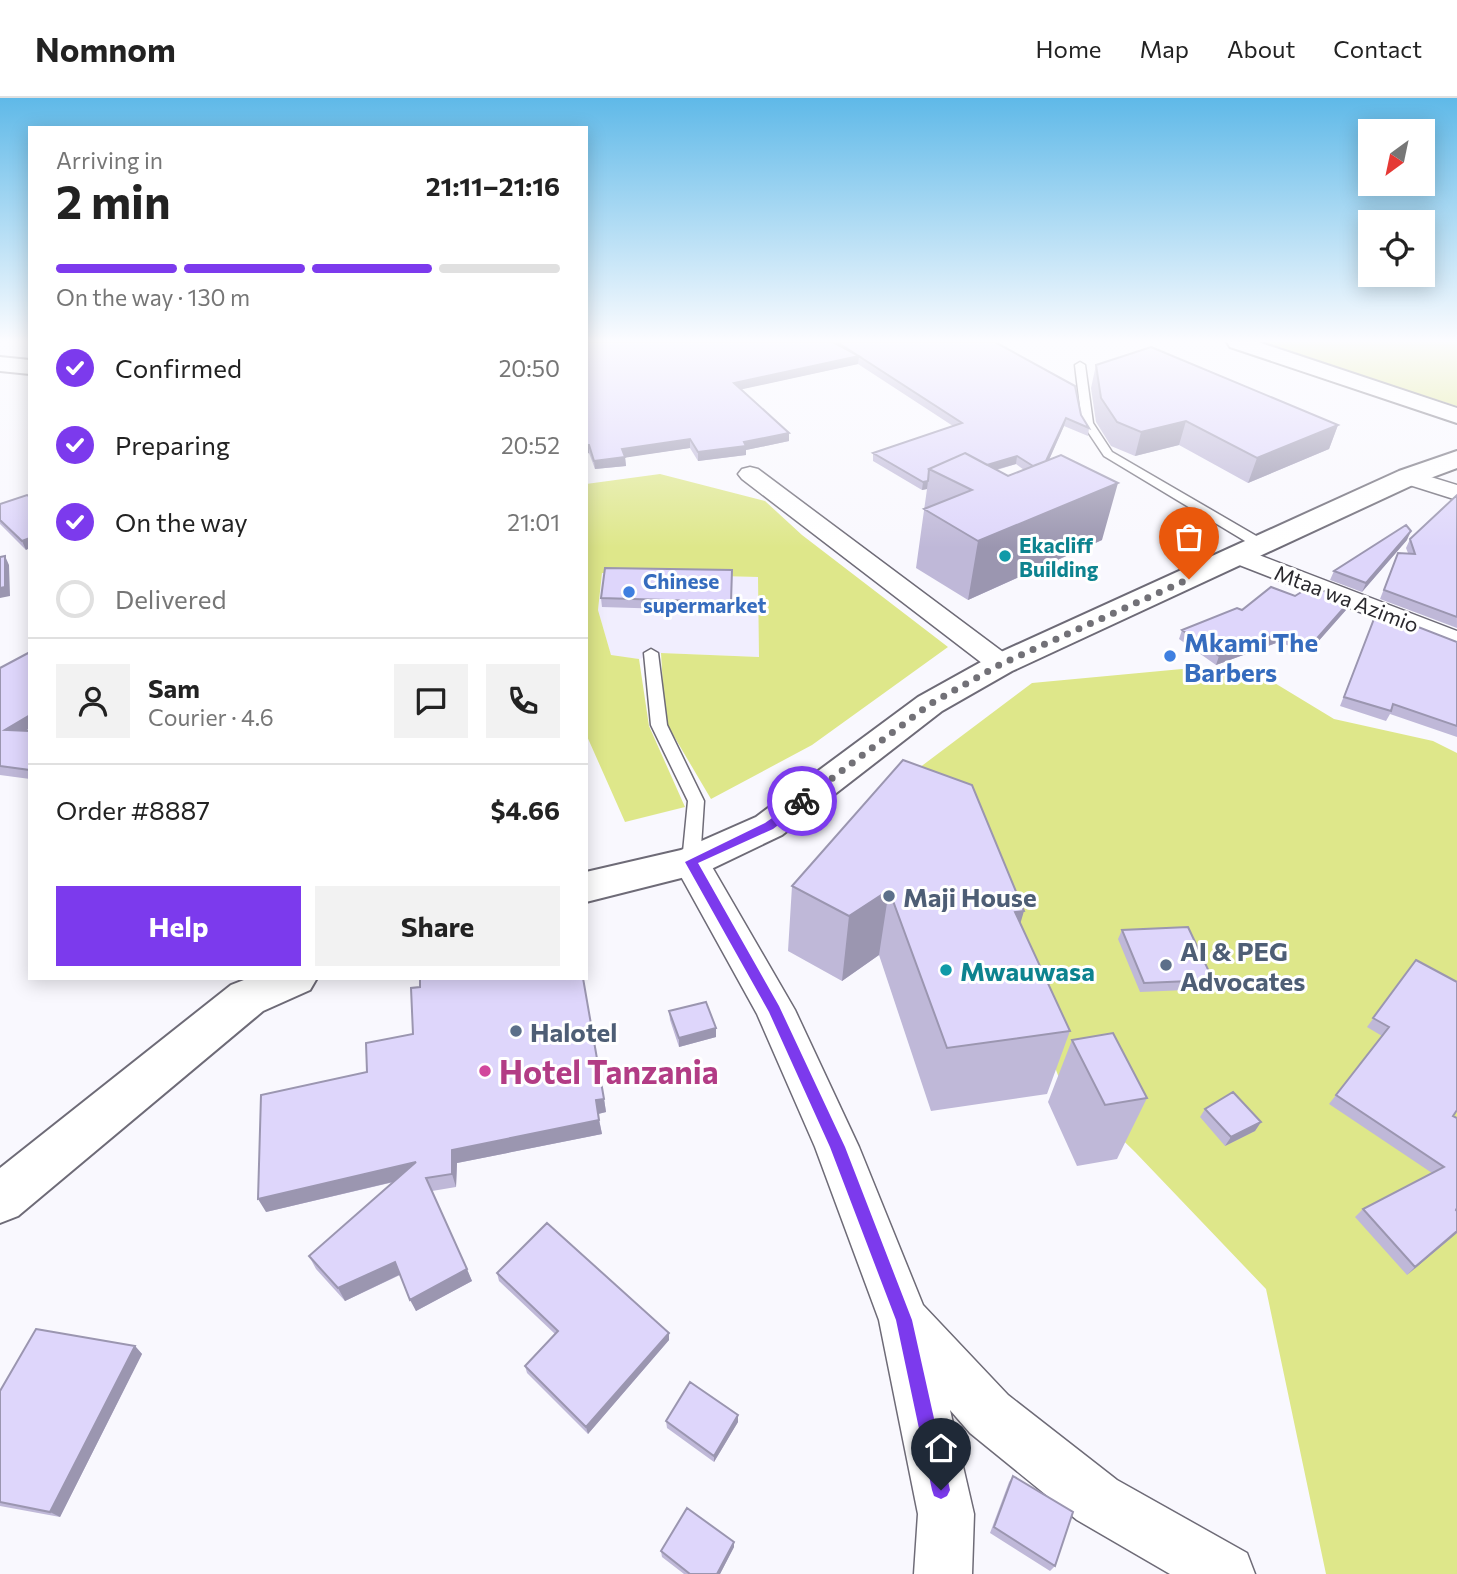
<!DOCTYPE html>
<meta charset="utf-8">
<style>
:root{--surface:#fff;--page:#f2f2f2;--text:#222;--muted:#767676;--line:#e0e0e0;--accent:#7c3aed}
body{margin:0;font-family:Commissioner,sans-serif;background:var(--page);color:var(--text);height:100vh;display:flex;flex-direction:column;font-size:26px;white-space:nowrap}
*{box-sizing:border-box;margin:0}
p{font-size:23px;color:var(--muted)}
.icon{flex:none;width:38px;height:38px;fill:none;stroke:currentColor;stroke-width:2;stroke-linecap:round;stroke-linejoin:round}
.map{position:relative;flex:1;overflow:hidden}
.side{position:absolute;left:28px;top:28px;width:560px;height:854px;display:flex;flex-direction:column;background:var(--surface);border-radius:0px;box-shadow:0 4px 18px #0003}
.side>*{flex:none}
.needle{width:46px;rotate:213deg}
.buttons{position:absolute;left:1358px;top:21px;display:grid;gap:14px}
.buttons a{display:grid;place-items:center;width:77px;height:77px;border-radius:0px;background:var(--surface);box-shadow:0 4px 18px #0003;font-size:35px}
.pin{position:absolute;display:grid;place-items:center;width:60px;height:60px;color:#fff;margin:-72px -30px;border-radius:50% 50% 50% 0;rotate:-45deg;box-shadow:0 0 7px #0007}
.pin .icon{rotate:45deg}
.courier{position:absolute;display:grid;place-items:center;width:70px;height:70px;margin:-35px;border:5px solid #7c3aed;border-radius:50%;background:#fff;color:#222;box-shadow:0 2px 9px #0007}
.head em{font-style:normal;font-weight:700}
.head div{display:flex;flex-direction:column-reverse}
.head{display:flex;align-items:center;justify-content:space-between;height:119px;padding:0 28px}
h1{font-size:46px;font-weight:700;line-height:52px}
.bar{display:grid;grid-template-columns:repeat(4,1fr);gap:10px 7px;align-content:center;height:84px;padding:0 28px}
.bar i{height:9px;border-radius:5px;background:var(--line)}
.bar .selected{background:var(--accent)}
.bar p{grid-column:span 4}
.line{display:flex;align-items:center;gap:18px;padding:0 28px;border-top:2px solid var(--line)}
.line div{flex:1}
.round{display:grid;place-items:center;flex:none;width:74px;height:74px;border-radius:0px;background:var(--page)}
ol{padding:0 28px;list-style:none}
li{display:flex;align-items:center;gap:21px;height:77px}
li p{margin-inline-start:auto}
li .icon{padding:7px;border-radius:50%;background:var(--accent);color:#fff;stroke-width:4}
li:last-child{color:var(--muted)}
li i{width:38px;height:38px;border:4px solid var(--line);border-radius:50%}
.action{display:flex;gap:14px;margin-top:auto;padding:14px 28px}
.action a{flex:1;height:80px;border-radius:0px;background:var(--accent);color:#fff;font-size:28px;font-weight:700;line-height:80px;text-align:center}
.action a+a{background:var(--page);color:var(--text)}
header{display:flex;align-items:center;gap:42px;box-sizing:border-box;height:98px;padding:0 35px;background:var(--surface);border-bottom:2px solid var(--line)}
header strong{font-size:33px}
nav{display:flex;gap:38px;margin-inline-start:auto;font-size:24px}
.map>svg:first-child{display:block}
.built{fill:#f1eefe}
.green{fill:#dee78a}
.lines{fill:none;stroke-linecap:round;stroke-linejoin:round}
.service-casing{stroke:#6e6b77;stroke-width:3}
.minor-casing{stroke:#6e6b77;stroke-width:3}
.tertiary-casing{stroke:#6e6b77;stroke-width:4}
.secondary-casing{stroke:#6e6b77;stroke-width:4}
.service{fill:#fff;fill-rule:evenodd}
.minor{fill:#fff;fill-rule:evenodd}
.tertiary{fill:#fff;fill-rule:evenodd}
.secondary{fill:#fff;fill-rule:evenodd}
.wall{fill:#bfb8d8;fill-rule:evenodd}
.shaded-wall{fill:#9b96b0}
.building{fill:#ded6fb;stroke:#9b96b0;stroke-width:2}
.route{fill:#7c3aed}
.done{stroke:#727177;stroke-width:7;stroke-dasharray:0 12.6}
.culture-dot{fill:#0f9aa8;stroke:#fff;stroke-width:2.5}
.shop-dot{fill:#3f7fe0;stroke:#fff;stroke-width:2.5}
.service-dot{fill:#5c6f8a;stroke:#fff;stroke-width:2.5}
.hotel-dot{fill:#d1479c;stroke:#fff;stroke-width:2.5}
.labels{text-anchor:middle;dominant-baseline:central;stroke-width:6;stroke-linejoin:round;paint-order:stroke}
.far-culture-label{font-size:21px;font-weight:bold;fill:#0d838f;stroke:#fff;text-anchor:start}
.far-shop-label{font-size:21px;font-weight:bold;fill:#366cbe;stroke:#fff;text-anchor:start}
.far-street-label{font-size:21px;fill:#2a292e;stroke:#fff}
.shop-label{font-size:26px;font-weight:bold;fill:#366cbe;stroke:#fff;text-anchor:start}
.service-label{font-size:26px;font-weight:bold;fill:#4e5e75;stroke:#fff;text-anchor:start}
.culture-label{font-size:26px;font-weight:bold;fill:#0d838f;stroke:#fff;text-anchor:start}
.near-hotel-label{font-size:32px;font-weight:bold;fill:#b23c85;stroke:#fff;text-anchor:start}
</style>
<header>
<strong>Nomnom</strong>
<nav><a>Home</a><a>Map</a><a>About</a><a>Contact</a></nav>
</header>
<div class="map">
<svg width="1457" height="1476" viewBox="0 0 1457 1476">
<rect width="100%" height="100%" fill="#f9f8fe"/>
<path class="built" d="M602,475l157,4v80l-98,-4 -22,6 -28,-3 -13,-46z"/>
<path class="green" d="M1263,244h194v64l-157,-49z
M660,376l105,27 37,34 146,112 -136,98 -101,54 -46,-78 -4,-68 98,4 -1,-80 -156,-4 -4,37 13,45 28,4 10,67 36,81 -60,15 -39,-88v-250z
M1182,571l91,13 61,37 99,22 24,12v821h-131l-60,-285 -131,-137 -76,-74 -87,-235 -65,-66 125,-94z"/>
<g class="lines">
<g class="service-casing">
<path id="service" d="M1080,264l5,3 8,58 19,29 153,89v6h-10l-151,-91 -22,-33 -7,-58z
M651,551l7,4 9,72 37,76 -4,61 -9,6 -9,-6 6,-61 -37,-76 -7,-72z"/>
</g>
<g class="minor-casing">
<path id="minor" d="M750,369l8,2 253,189 5,6 -5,6 -10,3 -10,-3 -249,-191 -4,-5 4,-5z
M1408,372l49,15v15l-57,-18 -4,-5 4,-5z
M1238,449l219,84v19l-228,-89 -4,-6 4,-6z
M691,751l13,4 91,157 64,137 64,158 85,90 109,85 130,73 8,21h-85l-93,-54 -107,-87 -20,-23 24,104 -2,60h-58l4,-60 -39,-194 -64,-173 -58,-133 -84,-152 5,-9z"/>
</g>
<g class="tertiary-casing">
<path id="tertiary" d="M0,259l30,3v14l-30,-3z"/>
</g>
<g class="secondary-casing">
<path id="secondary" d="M1227,244h31l199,66v15l-227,-76z
M1457,353v17l-40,15 -405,188 -70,40 -160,124 -77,37 -119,30v-30l95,-22 75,-33 162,-120 72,-40 409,-186z
M249,880h68l-7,12 -47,21 -245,205 -18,7v-55l231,-183z"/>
</g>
<use href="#service" class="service"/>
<use href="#minor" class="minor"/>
<use href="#tertiary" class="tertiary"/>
<use href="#secondary" class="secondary"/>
</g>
<path class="wall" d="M586,244h412h-2l85,73 8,13 -1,8 -24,-10 -15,34 53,80 -134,60 -52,-32 11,-79 -5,1 -49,-29v-8l80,-27 -95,-62 -117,25 48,44v8l-43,9v5l-48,6 -8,-13 -65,9 1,9 -31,3 -6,-16 -3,1zM1016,366l8,6 -16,6 -11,-6z
M1096,267l242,60 -9,24 -81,34 -69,-38 -44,11 -24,-10 -15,-24 -5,-34z
M27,397l-1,55 -26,-26v-20z
M1457,397v133l-77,-29 18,-46h10l-2,-5 4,-9z
M1407,442l-45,52 -32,-12 4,-9z
M732,472l-1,41 -129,-4 -1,-9z
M1295,498l51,14 -38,43 -29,-11 -63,23 -37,-26 3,-9 60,-20z
M1377,513l80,31v95l-67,-23 -4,7 -46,-15z
M30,554v76l-5,3h5v48l-30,-4v-107z
M903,662l117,163 50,108 -23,63 -116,17 -52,-156 -37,26 -54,-30 4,-65z
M1122,832l91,50 -4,9 -69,3 -22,-53z
M1416,862l37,156 4,117 -50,42 -52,-58 8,-8 69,-36 -103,-69 53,-68 -15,-9z
M420,889l184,112 2,13 -8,2 4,20 -145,29 -1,24 -24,4 40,90 -56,30 -16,-36 -55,26 -29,-32 -7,-13 85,-74 -128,30 101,-140 46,-38z
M669,913l47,17v9l-37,10 -9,-27z
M1072,942l75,58 -30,61 -40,7 -29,-64z
M1205,1011l56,13 -6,9 -30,15 -25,-29z
M497,1175l172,60v7l-81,94 -61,-61 -2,-7 30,-32 -56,-53z
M135,1248l7,8 -82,163 -60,-11v-115z
M666,1323l72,1 -24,40 -47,-34z
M1013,1378l42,90 -5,5 -60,-38 19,-51z
M734,1444v5l-14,27h-36l-22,-17 -1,-6z"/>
<path class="shaded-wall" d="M859,258l-1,8 -124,27v-8z
M1066,320l-2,8 -24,54 1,-9z
M1186,323l-7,24 -44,11 6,-24z
M1338,327l-9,24 -81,34 9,-25z
M789,335v8l-43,9v5l-48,6v-9z
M690,341v9l-67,10 2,-1 1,9 -31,3 -1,-8 28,-12z
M586,347h3v8l-3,1z
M1017,358l-1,8 -61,17 -11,-5z
M928,383l-1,8 -5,1 1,-8z
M1118,385l-16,57 -134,60 10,-59z
M1411,433l-4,9 -45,52 4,-9z
M30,440v10l-4,2 -4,-9z
M5,458l4,9 1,31 -10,2v-10z
M1350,503l-4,9 -38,43 4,-9z
M1283,534l-4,10 -63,23 3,-9z
M30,617v13l-19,11 -6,-9z
M889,792l-10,65 -37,26 7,-65z
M1024,813l-19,65 10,-64z
M716,930v9l-37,10v-9z
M604,1001l2,13 -8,2 -2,-14z
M599,1022l3,14 -145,29 -1,24 -4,-13v-24z
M1261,1024l-6,9 -30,15 6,-9z
M416,1064l6,13 -156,37 -8,-13z
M1457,1133v2l-50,42 8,-8z
M395,1164l6,12 -56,27 -7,-13z
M467,1171l5,12 -56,30 -6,-11z
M669,1235v7l-81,94 -2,-7z
M135,1248l7,8 -82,163 -10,-5z
M738,1317v7l-24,40v-6z
M734,1444v5l-14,27h-3z"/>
<path class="building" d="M586,244h247l26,14 -125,27 55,50 -45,9 2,4 -48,6 -8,-13 -68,10 3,8 -31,4 -5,-16h-3z
M837,244h158l80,44 6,29 8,13 -23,-10 -20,43 -13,5 -16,-10 -30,9 -22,-12 -36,16 -1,12 -5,1 -50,-29 89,-30z
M1151,249l187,78 -81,33 -71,-37 -45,11 -24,-10 -16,-24 -5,-33z
M965,355l43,23 53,-21 57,28 -140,58 -54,-32 48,-19 -43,-21z
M27,397l3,2v41l-8,3 -22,-21v-16z
M1457,397v122l-73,-27 14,-37 17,1 -5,-15z
M1406,427l5,6 -45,52 -32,-12z
M5,458v31l-5,1v-31z
M605,470l127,2 -1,32 -130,-4z
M1311,488l39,15 -38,43 -29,-12 -64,24 -37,-26 55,-22 5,2 29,-23 24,9z
M1377,513l80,31v84l-64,-22 -2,7 -47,-14z
M30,554v63l-25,15 25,1v39l-30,-4v-98z
M903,662l69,25 52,126 -9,1 55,119 -123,17 -58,-158 -40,26 -57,-30z
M1188,829l25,53 -69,3 -22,-53z
M1416,862l41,22v128l-4,6 4,2v90l-1,2 1,1v20l-42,36 -52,-58 81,-42 -108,-72 53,-68 -16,-9z
M420,880h163l21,121 -8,1 3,20 -147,30v24l-26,4 41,91 -57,31 -15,-38 -57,26 -29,-32 107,-94 -158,37 3,-104 106,-23 -1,-29 47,-9 -2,-46 9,-1z
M706,904l10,26 -37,10 -10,-27z
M1113,935l34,65 -42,7 -33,-65z
M1233,994l28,30 -30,15 -26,-28z
M547,1125l122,110 -83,94 -61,-61 33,-35 -61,-58z
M36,1231l99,17 -85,166 -50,-10v-111z
M690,1284l48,33 -24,41 -48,-35z
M1013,1378l60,36 -18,54 -61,-39z
M687,1410l47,34 -17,32h-27l-29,-23z"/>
<linearGradient id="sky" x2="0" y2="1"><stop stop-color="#5fb9e8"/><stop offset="0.54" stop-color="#fcfcff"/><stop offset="1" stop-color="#fcfcff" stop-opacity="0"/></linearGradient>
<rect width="1457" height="450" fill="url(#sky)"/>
<path class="route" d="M802,699l4,1v6l-33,25 -75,34 81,143 66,141 67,173 38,170 -3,6 -6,3 -7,-3 -2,-6 -36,-170 -66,-173 -61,-135 -84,-150 80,-39z"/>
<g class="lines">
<path class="done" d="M802,703l128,-97 71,-40 188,-85"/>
</g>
<g class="culture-dot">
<circle cx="1005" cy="458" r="7"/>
<circle cx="946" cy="872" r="7"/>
</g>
<g class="shop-dot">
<circle cx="629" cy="494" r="7"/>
<circle cx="1170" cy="558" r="7"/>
</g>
<g class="service-dot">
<circle cx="889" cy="798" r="7"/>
<circle cx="1166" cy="867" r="7"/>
<circle cx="516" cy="933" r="7"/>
</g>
<circle class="hotel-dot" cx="485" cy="973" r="7"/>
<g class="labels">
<g class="far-culture-label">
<text x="1019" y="446">Ekacliff<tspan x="1019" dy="24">Building</tspan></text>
</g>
<g class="far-shop-label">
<text x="643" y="482">Chinese<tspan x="643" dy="24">supermarket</tspan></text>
</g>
<g class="far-street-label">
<text transform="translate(1347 500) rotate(21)">Mtaa wa Azimio</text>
</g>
<g class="shop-label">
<text x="1184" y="543">Mkami The<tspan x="1184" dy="30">Barbers</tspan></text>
</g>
<g class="service-label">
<text x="903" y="798">Maji House</text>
<text x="1180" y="852">AI &amp; PEG<tspan x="1180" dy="30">Advocates</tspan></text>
<text x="530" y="933">Halotel</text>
</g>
<g class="culture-label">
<text x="960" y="872">Mwauwasa</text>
</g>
<g class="near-hotel-label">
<text x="499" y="973">Hotel Tanzania</text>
</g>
</g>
</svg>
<div class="buttons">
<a><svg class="needle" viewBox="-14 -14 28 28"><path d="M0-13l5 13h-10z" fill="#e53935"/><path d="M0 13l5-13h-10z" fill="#767676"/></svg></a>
<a><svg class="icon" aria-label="locate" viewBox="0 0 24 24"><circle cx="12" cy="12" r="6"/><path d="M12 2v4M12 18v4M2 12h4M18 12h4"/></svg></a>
</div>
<div class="pin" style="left:1189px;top:481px;background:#ea580c"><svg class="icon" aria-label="bag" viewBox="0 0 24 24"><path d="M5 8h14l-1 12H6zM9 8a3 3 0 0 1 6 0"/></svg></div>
<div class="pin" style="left:941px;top:1392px;background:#1f2937"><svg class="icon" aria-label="home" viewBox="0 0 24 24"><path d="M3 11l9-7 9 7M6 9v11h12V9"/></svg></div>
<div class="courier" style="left:802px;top:703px"><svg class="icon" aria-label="bike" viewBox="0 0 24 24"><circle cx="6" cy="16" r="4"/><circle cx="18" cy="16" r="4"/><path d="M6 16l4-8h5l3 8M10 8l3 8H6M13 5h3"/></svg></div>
<section class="side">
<div class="head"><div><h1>2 min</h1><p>Arriving in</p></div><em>21:11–21:16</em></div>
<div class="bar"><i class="selected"></i><i class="selected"></i><i class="selected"></i><i></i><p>On the way · 130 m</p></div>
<ol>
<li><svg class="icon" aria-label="check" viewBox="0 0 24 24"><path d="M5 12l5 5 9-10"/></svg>Confirmed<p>20:50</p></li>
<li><svg class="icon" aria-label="check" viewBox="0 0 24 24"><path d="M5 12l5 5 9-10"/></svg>Preparing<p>20:52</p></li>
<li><svg class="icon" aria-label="check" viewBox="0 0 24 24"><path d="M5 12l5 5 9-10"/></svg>On the way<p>21:01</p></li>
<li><i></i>Delivered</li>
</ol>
<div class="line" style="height:126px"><a class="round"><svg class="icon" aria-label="person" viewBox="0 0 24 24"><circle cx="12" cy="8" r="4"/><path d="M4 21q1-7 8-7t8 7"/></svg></a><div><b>Sam</b><p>Courier · 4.6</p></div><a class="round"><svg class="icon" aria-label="chat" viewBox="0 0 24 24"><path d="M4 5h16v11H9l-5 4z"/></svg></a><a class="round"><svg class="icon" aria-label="phone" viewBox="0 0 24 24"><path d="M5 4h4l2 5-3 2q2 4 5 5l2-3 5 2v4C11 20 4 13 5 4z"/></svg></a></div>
<div class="line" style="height:91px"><div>Order #8887</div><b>$4.66</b></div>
<div class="action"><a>Help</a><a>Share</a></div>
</section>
</div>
